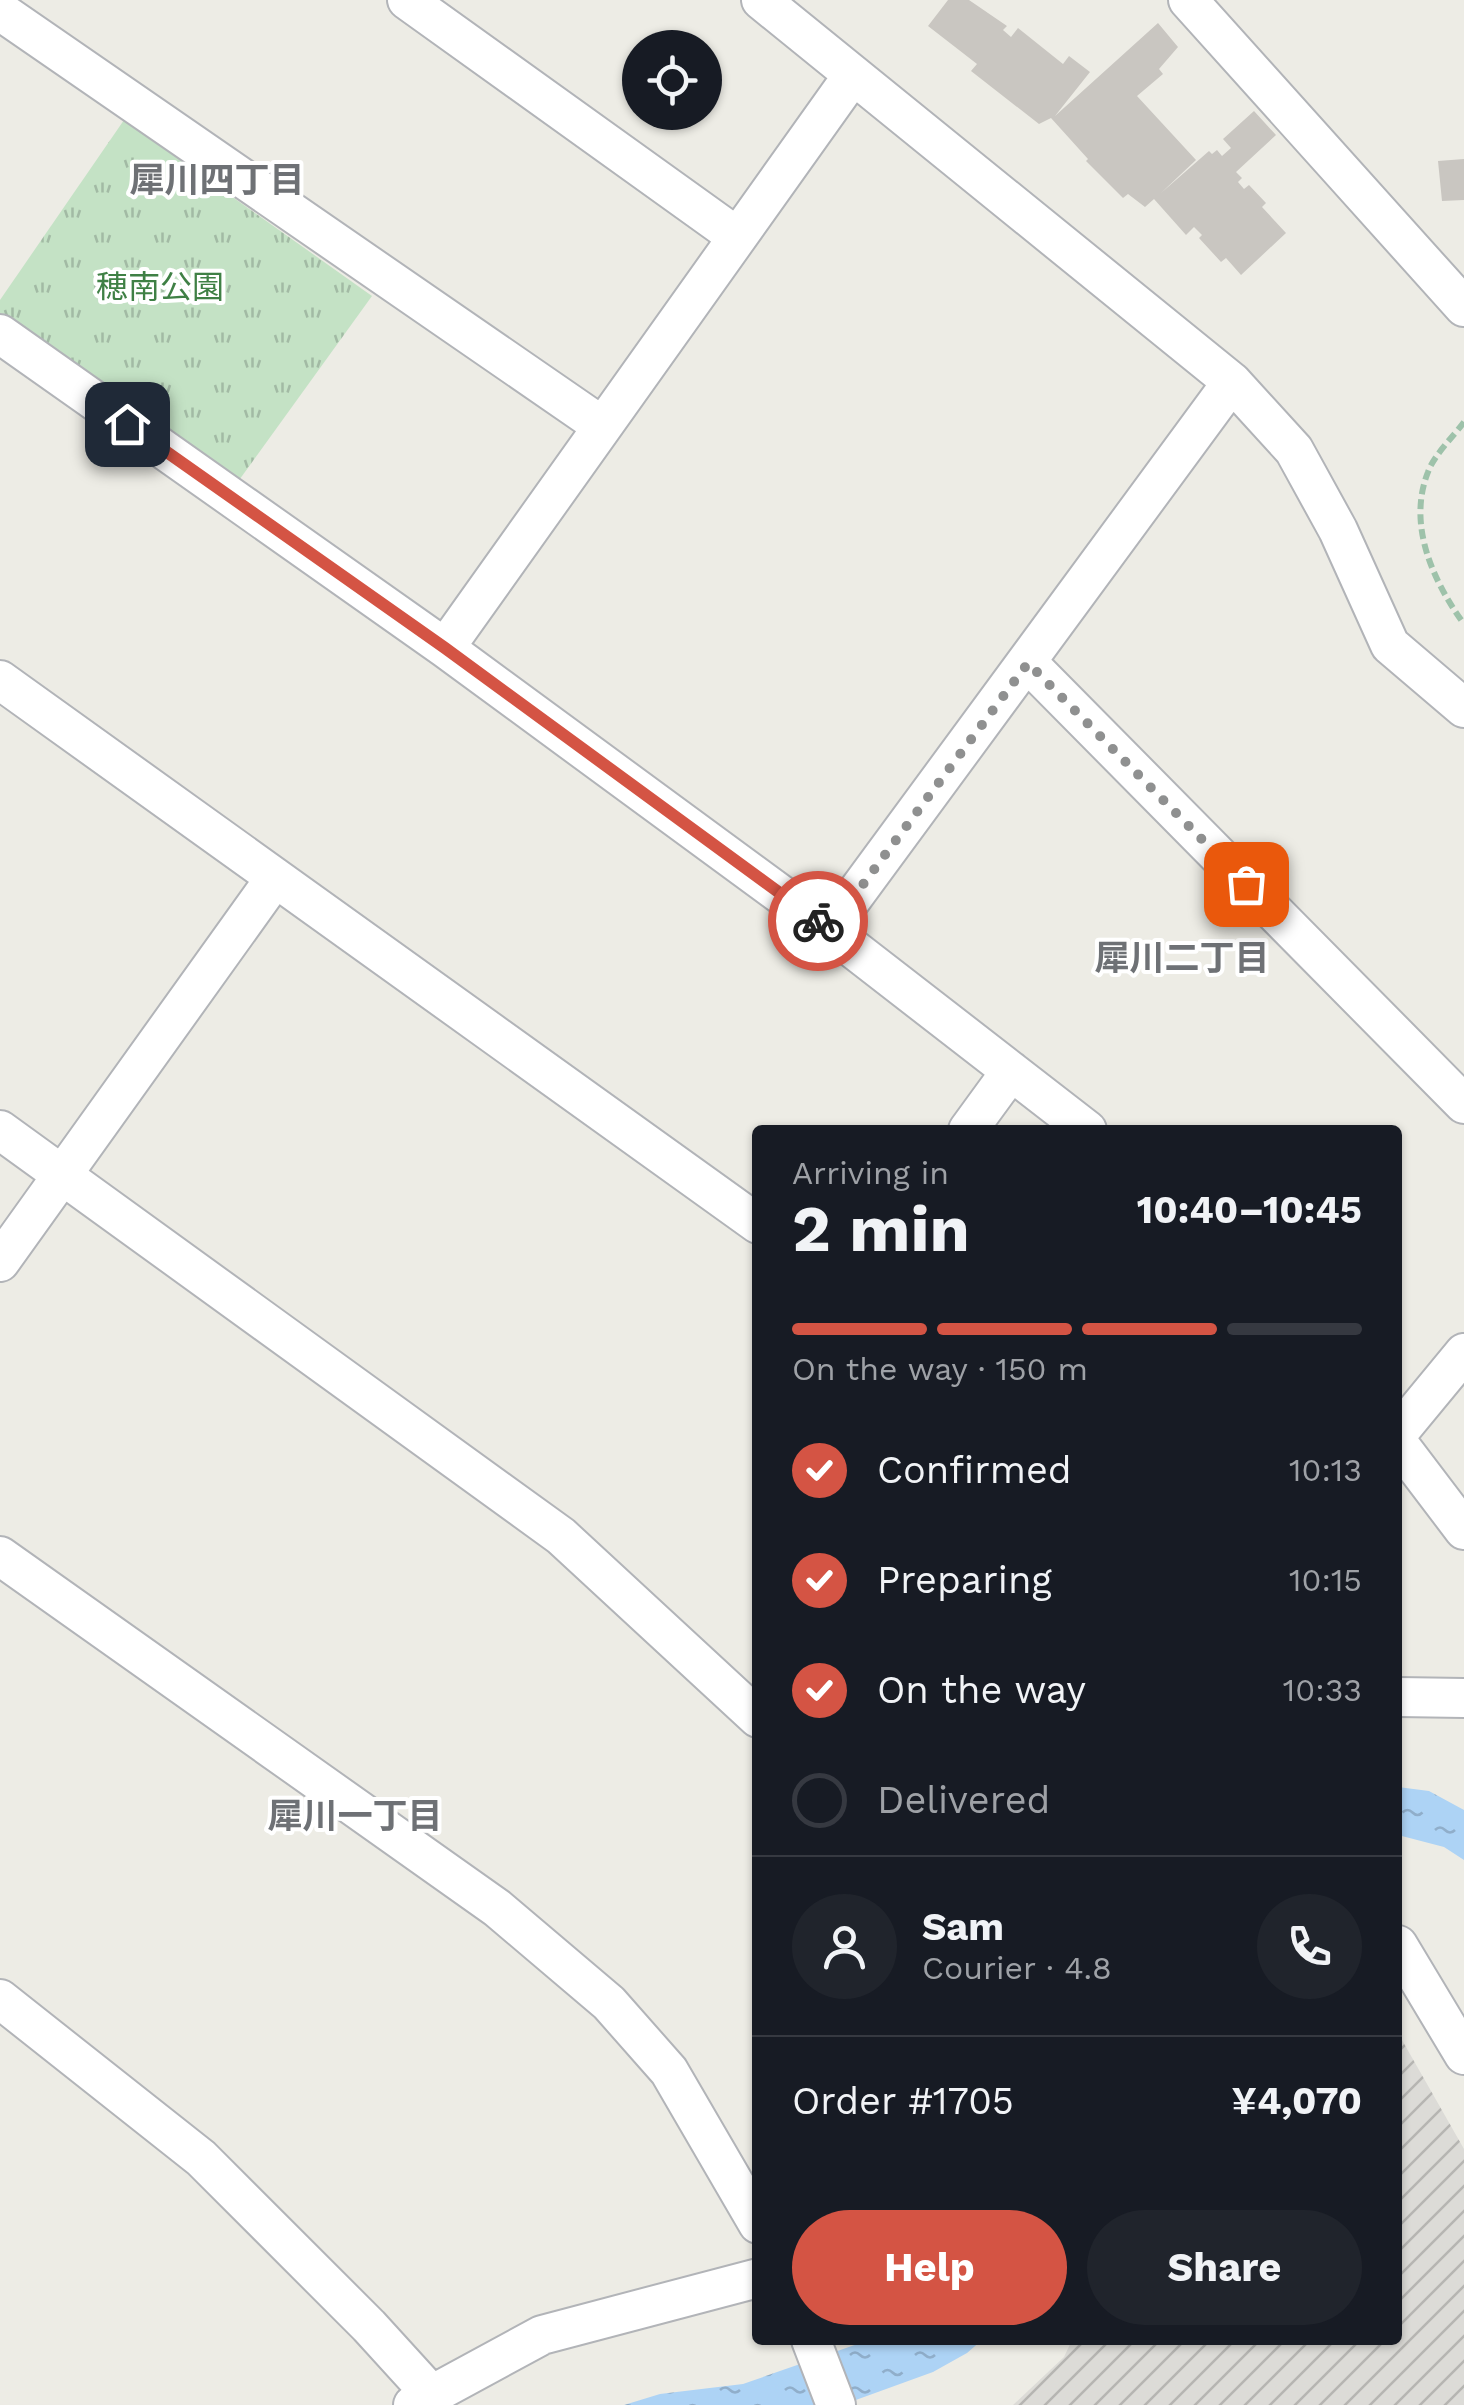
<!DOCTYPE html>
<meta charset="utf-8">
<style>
:root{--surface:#171b24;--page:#20242c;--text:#f1f3f6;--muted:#9ea1a6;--line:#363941;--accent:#d45444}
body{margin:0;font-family:"Work Sans","Noto Sans JP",sans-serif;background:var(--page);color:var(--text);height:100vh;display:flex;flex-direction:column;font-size:38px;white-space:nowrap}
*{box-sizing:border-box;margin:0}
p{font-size:32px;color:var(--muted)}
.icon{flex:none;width:55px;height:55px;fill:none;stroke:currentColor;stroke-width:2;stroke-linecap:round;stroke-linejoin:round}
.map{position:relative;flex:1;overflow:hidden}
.drawer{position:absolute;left:752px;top:1125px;width:650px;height:1220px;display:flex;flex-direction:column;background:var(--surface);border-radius:10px;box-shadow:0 2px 8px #0004}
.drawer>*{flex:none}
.fabs{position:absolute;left:622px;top:30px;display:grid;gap:20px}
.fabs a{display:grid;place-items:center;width:100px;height:100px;border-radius:50%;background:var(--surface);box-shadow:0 2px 8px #0004;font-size:50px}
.pin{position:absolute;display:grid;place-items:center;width:85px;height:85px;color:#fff;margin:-42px;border-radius:20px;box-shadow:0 5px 15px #0006}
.courier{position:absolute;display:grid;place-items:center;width:100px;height:100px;margin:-50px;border:8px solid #d45444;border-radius:50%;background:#fff;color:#222;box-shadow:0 2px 12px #0007}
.head em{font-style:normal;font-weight:700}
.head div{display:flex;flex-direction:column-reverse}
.head{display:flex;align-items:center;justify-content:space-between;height:170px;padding:0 40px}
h1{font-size:65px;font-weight:700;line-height:75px}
.bar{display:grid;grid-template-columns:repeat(4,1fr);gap:15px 10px;align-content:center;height:120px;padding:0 40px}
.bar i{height:12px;border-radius:8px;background:var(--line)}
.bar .selected{background:var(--accent)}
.bar p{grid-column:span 4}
.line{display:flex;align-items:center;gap:25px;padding:0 40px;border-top:2px solid var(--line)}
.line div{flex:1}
.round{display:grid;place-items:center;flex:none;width:105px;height:105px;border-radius:52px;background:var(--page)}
ol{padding:0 40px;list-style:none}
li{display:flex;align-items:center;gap:30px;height:110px}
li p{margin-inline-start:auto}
li .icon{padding:10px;border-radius:50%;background:var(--accent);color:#fff;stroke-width:4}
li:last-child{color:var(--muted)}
li i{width:55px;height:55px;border:5px solid var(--line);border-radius:50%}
.primary-button{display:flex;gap:20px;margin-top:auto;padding:20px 40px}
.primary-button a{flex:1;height:115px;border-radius:60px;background:var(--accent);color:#fff;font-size:40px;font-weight:700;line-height:115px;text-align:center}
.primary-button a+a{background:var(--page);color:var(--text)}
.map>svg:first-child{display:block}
.industrial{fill:url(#industrial-furrows)}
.grass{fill:url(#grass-tufts)}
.water{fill:url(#water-ripples)}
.building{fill:#c9c6c1}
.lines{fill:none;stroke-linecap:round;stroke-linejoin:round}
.minor-casing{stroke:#b2b4b8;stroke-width:42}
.path{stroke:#9ec2aa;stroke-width:6;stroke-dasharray:10 5;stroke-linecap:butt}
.minor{stroke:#fff;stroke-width:38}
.done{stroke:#8f9090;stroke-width:10;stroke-dasharray:0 18}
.route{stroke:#d45444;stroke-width:12}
.labels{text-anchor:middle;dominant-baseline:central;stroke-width:8;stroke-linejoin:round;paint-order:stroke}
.park-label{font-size:32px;fill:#3f8045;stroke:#fff}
.neighbourhood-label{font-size:35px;font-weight:bold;fill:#6e7175;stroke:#fff}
</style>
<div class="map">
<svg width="1464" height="2405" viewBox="0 0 1464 2405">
<defs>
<pattern id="industrial-furrows" width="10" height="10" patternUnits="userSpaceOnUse" patternTransform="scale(2.5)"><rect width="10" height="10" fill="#dcdbd7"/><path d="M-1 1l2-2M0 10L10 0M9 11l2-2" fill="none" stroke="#b6b5b2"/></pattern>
<pattern id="grass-tufts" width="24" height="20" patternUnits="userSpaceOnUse" patternTransform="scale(2.5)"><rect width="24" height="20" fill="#c4e2c5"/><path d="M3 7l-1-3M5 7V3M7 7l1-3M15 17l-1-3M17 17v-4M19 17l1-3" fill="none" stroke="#a2baa4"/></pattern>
<pattern id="water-ripples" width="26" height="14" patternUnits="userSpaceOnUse" patternTransform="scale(2.5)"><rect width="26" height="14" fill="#add3f5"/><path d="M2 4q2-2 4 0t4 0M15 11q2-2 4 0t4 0" fill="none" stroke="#90aeca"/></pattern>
</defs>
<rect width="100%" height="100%" fill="#edece5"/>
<path class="industrial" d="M1398,2033l66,116v256h-451l51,-48 8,-17h326z"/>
<path class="grass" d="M124,120l248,176 -135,187 -237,-168v-15z"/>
<path class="water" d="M1398,1787l31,4 35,19v50l-20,-13 -46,-12z
M869,2340h113l-15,13 -34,19 -91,33h-218l36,-11 83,-10z"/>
<path class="building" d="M948,0h21l38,26 -4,4 8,7 7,-9 45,36 6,-8 21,16 -35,44 103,-93 20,24 -19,22 4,5 -26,22 59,64 -35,33 48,-42 3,3 5,-4 5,6 9,-8 -8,-9 31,-28 22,24 -40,37 6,6 -4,4 6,7 5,-4 17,18 -4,4 24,26 -45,42 -15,-17 -5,4 -22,-24 3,-3 -8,-8 -8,8 -32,-36 -9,8 -17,-13 -5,4 -37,-37 2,-2 -37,-41 -12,6 -68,-53 6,-7 -49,-38z
M1464,159v41l-22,1 -4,-40z"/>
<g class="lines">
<g class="minor-casing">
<path id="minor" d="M407,0l329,236
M761,0l471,382 62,68 44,80 52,115 74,63
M1188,0l276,307
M0,11l602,415
M0,334l445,314 384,282 258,200
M445,648l408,-573
M1028,663l436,441
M0,680l758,544
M829,930l403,-548
M0,1130l561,406 197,182
M968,1130l43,-59
M0,1262l275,-384
M1398,1433l66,-80
M1398,1443l66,87
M0,1556l497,352 112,95 60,68 89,153
M1398,1697l66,1
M1398,1945l66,110
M0,1999l201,159 168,168 61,67
M811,2340l25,65
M413,2405l129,-70 216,-57"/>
</g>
<path class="path" d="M1464,422c-11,15 -30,33 -36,50 -21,53 5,109 36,152"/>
<use href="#minor" class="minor"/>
</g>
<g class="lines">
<path class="done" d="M818,921l11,9 199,-267 218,221"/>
<path class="route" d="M127,424l318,224 373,273"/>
</g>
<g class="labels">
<g class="park-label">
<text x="160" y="287">穂南公園</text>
</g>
<g class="neighbourhood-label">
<text x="217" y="180">犀川四丁目</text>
<text x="1182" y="958">犀川二丁目</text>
<text x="355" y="1816">犀川一丁目</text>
</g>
</g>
</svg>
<div class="fabs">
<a><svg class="icon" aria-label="locate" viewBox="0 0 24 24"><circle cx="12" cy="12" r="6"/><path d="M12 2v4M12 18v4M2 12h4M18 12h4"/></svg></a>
</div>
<div class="pin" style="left:1246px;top:884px;background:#ea580c"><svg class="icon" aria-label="bag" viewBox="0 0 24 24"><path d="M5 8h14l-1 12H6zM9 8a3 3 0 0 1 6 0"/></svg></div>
<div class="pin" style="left:127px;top:424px;background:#1f2937"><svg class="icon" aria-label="home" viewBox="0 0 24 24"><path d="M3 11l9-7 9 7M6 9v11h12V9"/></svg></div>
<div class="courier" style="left:818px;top:921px"><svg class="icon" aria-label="bike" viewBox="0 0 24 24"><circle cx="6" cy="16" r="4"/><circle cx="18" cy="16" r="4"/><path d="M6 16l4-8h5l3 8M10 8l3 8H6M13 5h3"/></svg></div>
<section class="drawer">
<div class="head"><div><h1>2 min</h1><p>Arriving in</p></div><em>10:40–10:45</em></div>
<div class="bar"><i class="selected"></i><i class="selected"></i><i class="selected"></i><i></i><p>On the way · 150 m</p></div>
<ol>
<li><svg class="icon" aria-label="check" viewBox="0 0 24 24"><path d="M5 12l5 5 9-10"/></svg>Confirmed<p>10:13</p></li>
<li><svg class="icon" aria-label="check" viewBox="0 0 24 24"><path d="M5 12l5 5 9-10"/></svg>Preparing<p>10:15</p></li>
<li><svg class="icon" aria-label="check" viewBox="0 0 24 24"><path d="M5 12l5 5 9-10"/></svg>On the way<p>10:33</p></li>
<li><i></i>Delivered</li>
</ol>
<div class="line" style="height:180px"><a class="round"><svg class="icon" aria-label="person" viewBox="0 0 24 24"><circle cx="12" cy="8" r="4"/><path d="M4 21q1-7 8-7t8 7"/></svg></a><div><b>Sam</b><p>Courier · 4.8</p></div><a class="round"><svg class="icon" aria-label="phone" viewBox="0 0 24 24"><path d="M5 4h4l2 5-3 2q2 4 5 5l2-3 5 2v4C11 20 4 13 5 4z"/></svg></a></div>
<div class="line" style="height:130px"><div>Order #1705</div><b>¥4,070</b></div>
<div class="primary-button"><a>Help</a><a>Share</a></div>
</section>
</div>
